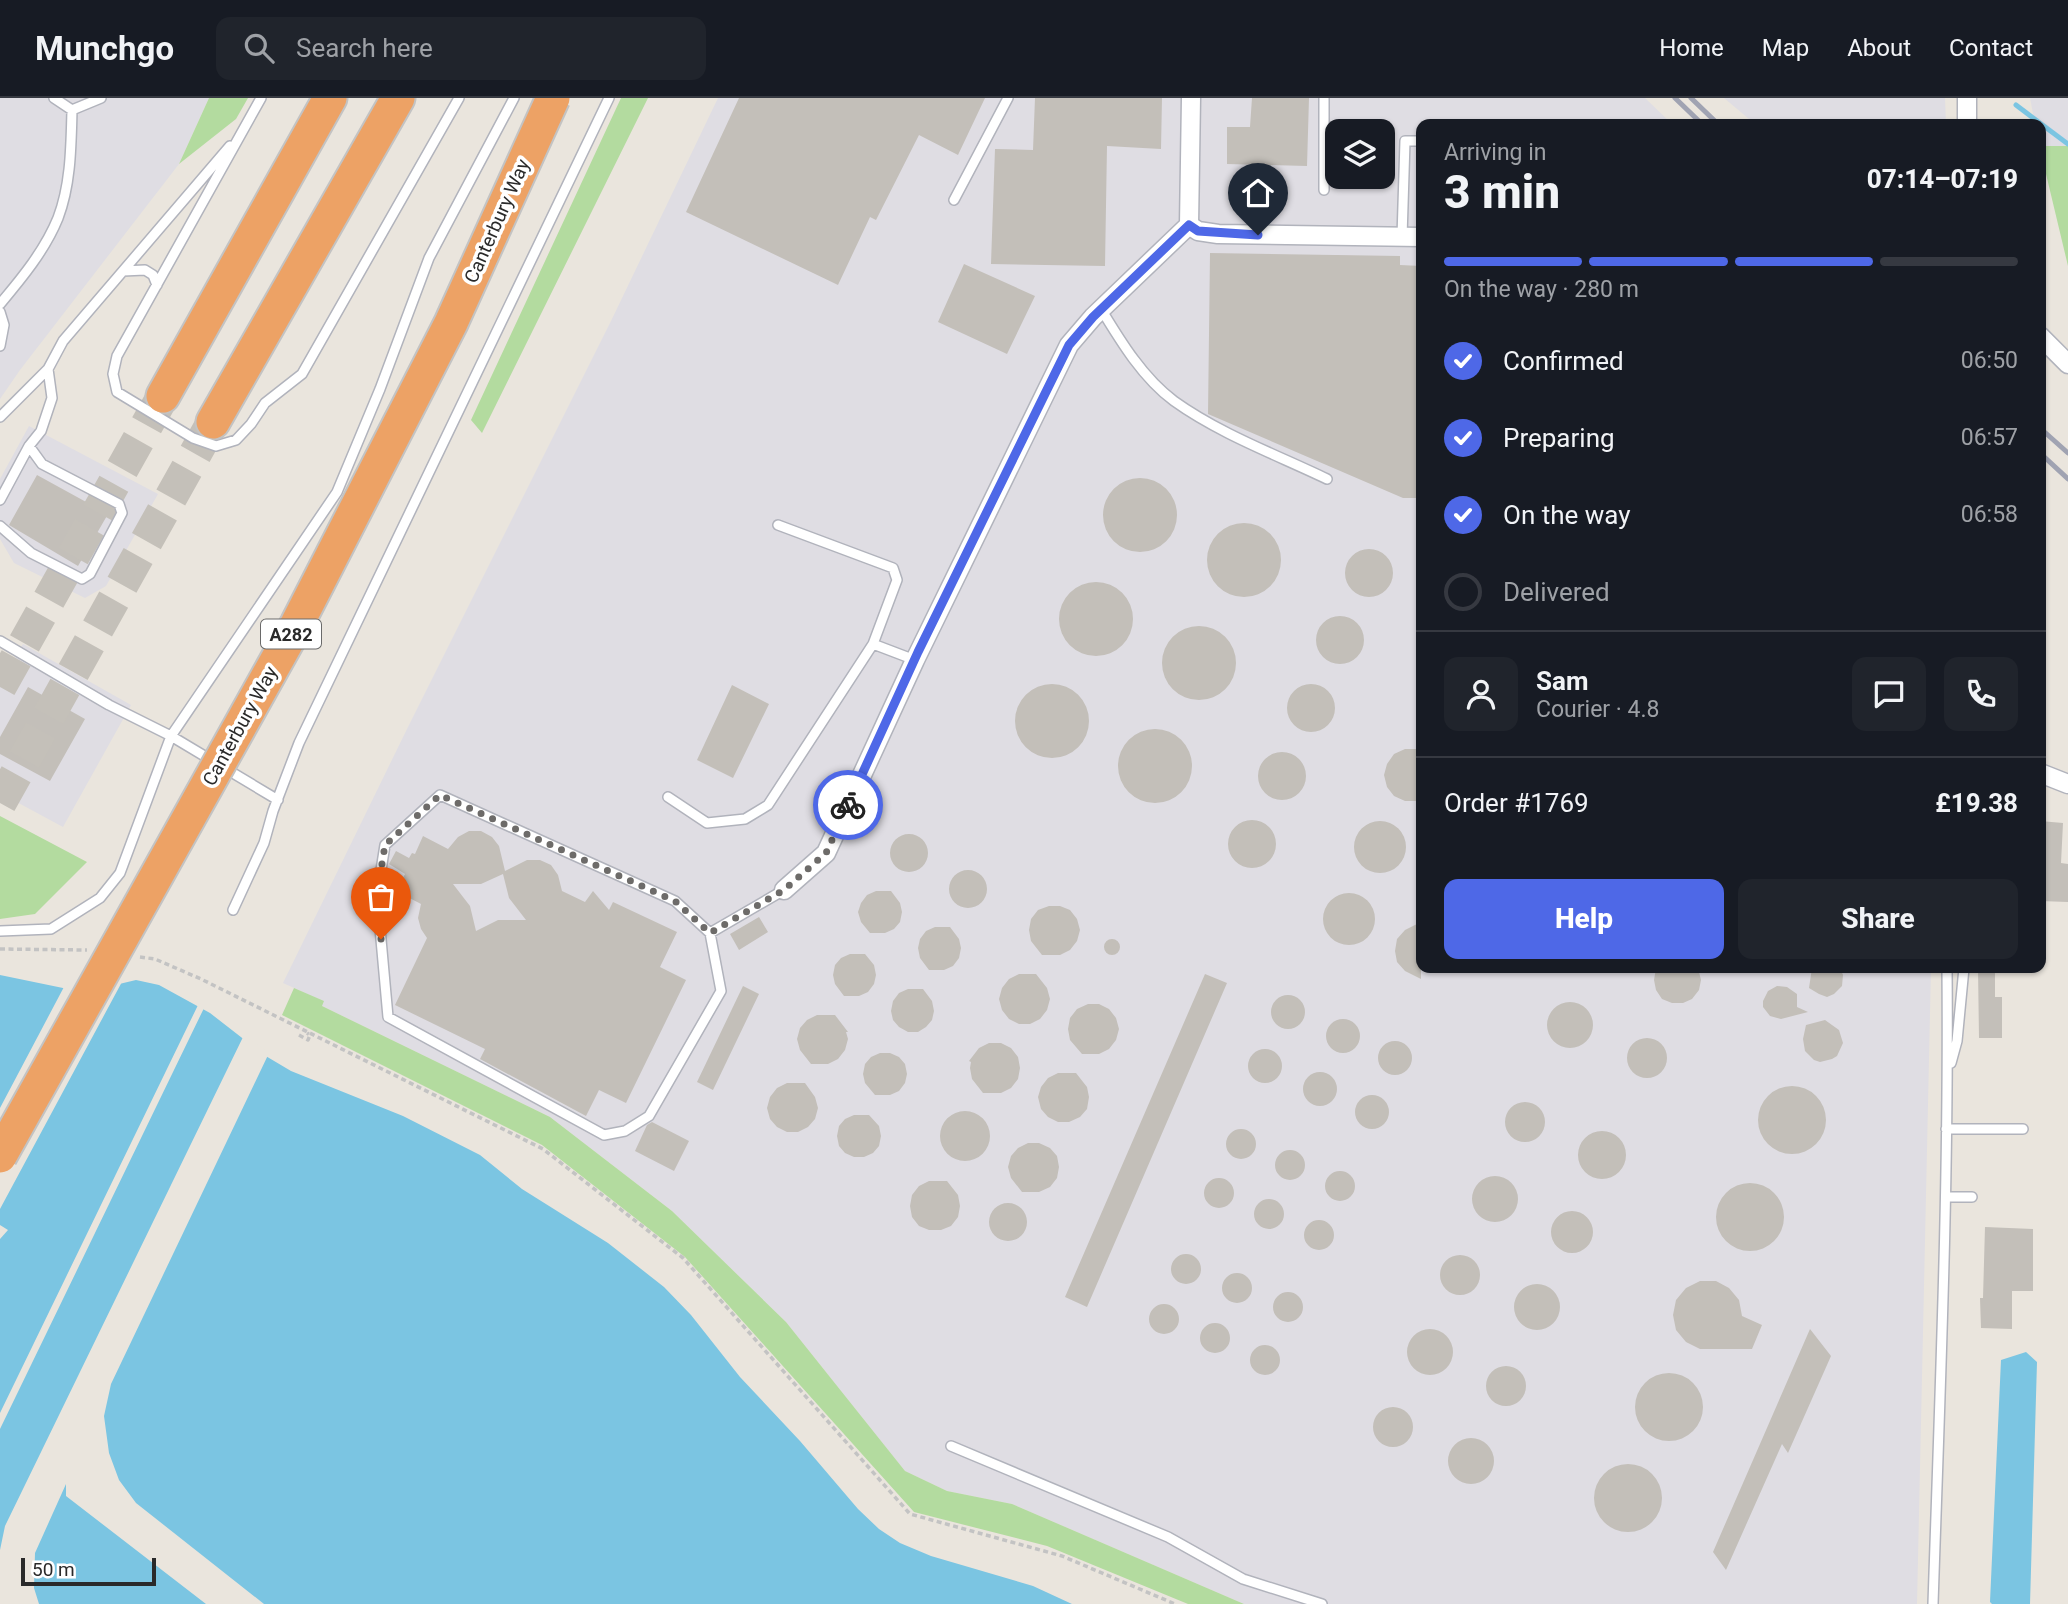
<!DOCTYPE html>
<meta charset="utf-8">
<style>
:root{--surface:#171b24;--page:#20242c;--text:#f1f3f6;--muted:#9ea1a6;--line:#363941;--accent:#4e68e7}
body{margin:0;font-family:Roboto,sans-serif;background:var(--page);color:var(--text);height:100vh;display:flex;flex-direction:column;font-size:26px;white-space:nowrap}
*{box-sizing:border-box;margin:0}
p{font-size:23px;color:var(--muted)}
.icon{flex:none;width:38px;height:38px;fill:none;stroke:currentColor;stroke-width:2;stroke-linecap:round;stroke-linejoin:round}
.map{position:relative;flex:1;overflow:hidden}
.side{position:absolute;left:1416px;top:21px;width:630px;height:854px;display:flex;flex-direction:column;background:var(--surface);border-radius:14px;box-shadow:0 2px 5px #0004}
.side>*{flex:none}
.buttons{position:absolute;left:1325px;top:21px;display:grid;gap:14px}
.buttons a{display:grid;place-items:center;width:70px;height:70px;border-radius:14px;background:var(--surface);box-shadow:0 2px 5px #0004;font-size:35px}
.scale{position:absolute;left:21px;bottom:18px;width:135px;box-sizing:border-box;padding-left:7px;border:4px solid #2a2a2a;border-top:0;font-size:19px;line-height:24px;white-space:nowrap;color:#2a2a2a;-webkit-text-stroke:5px #fff;paint-order:stroke}
.pin{position:absolute;display:grid;place-items:center;width:60px;height:60px;color:#fff;margin:-72px -30px;border-radius:50% 50% 50% 0;rotate:-45deg;box-shadow:0 0 7px #0007}
.pin .icon{rotate:45deg}
.courier{position:absolute;display:grid;place-items:center;width:70px;height:70px;margin:-35px;border:5px solid #4e68e7;border-radius:50%;background:#fff;color:#222;box-shadow:0 2px 9px #0007}
.headline em{font-style:normal;font-weight:800}
.headline div{display:flex;flex-direction:column-reverse}
.headline{display:flex;align-items:center;justify-content:space-between;height:119px;padding:0 28px}
h1{font-size:46px;font-weight:800;line-height:52px}
.bar{display:grid;grid-template-columns:repeat(4,1fr);gap:10px 7px;align-content:center;height:84px;padding:0 28px}
.bar i{height:9px;border-radius:5px;background:var(--line)}
.bar .current{background:var(--accent)}
.bar p{grid-column:span 4}
.line{display:flex;align-items:center;gap:18px;padding:0 28px;border-top:2px solid var(--line)}
.line div{flex:1}
.round{display:grid;place-items:center;flex:none;width:74px;height:74px;border-radius:14px;background:var(--page)}
ol{padding:0 28px;list-style:none}
li{display:flex;align-items:center;gap:21px;height:77px}
li p{margin-inline-start:auto}
li .icon{padding:7px;border-radius:50%;background:var(--accent);color:#fff;stroke-width:4}
li:last-child{color:var(--muted)}
li i{width:38px;height:38px;border:4px solid var(--line);border-radius:50%}
.button{display:flex;gap:14px;margin-top:auto;padding:14px 28px}
.button a{flex:1;height:80px;border-radius:14px;background:var(--accent);color:#fff;font-size:28px;font-weight:800;line-height:80px;text-align:center}
.button a+a{background:var(--page);color:var(--text)}
header{display:flex;align-items:center;gap:42px;box-sizing:border-box;height:98px;padding:0 35px;background:var(--surface);border-bottom:2px solid var(--line)}
header strong{font-size:33px}
nav{display:flex;gap:38px;margin-inline-start:auto;font-size:24px}
.search{width:490px;height:63px;background:var(--page);display:flex;align-items:center;gap:18px;box-sizing:border-box;padding:0 24px;border-radius:14px;color:var(--muted);font-size:26px}
.map>svg:first-child{display:block}
.industrial{fill:#dfdde3;fill-rule:evenodd}
.green{fill:#b3db9f}
.water{fill:#7bc5e2}
.pier{fill:#eae5dd}
.lines{fill:none;stroke-linecap:round;stroke-linejoin:round}
.stream{stroke:#7bc5e2;stroke-width:5}
.building{fill:#c3bfb9;fill-rule:evenodd}
.highway-tunnel{stroke:#c4c0b9;stroke-width:33;stroke-dasharray:33 17;stroke-linecap:butt}
.lane-casing{stroke:#b1b3bc;stroke-width:12}
.street-casing{stroke:#b1b3bc;stroke-width:21}
.highway-casing{stroke:#c3c3c3;stroke-width:37}
.path{stroke:#c3c3c3;stroke-width:3.5;stroke-dasharray:5 3.5;stroke-linecap:butt}
.lane{stroke:#fff;stroke-width:9}
.street{stroke:#fff;stroke-width:18}
.highway{stroke:#eda265;stroke-width:33}
.rail{stroke:#a0a3b2;stroke-width:5}
.highway-bridge-casing{stroke:#c3c3c3;stroke-width:37;stroke-linecap:butt}
.highway-bridge{stroke:#eda265;stroke-width:33}
.done{stroke:#6d6b69;stroke-width:7;stroke-dasharray:0 12.6}
.route{stroke:#4e68e7;stroke-width:9}
.labels{text-anchor:middle;dominant-baseline:central;stroke-width:7;stroke-linejoin:round;paint-order:stroke}
.shield{fill:#fff;stroke:#6a6a6a;stroke-width:2}
.shield-label{font-size:18px;font-weight:bold;fill:#2a2a2a}
.street-label{font-size:19px;fill:#2a2a2a;stroke:#fff}
</style>
<header>
<strong>Munchgo</strong>
<div class="search"><svg class="icon" aria-label="search" viewBox="0 0 24 24"><circle cx="10" cy="10" r="6"/><path d="M15 15l6 6"/></svg>Search here</div>
<nav><a>Home</a><a>Map</a><a>About</a><a>Contact</a></nav>
</header>
<div class="map">
<svg width="2068" height="1506" viewBox="0 0 2068 1506">
<rect width="100%" height="100%" fill="#eae5dd"/>
<path class="industrial" d="M0,0h209l-30,66 -159,206 -20,29z
M718,0h927l27,26h-251v844h510l-14,636h-673l-232,-100 -65,-13 -42,-20 -119,-149 -114,-111 -122,-94 -228,-111 1,-5 -40,-18 124,-254 205,-410zM1337,33h45v46h-45z
M1724,0h221l1,26h-191z
M2030,0h38v48h-27l-1,-22h-5z
M29,328l129,68 -52,92 -21,12 -71,-35 -14,-24v-60z
M23,546l108,61 -68,122 -63,-34v-109z"/>
<path class="green" d="M209,0h39l-12,21 -57,45z
M621,0h27l-166,335 -11,-13z
M2040,48h28v120l-27,-113z
M0,718l87,46 -52,52 -35,5z
M294,890l30,13 -2,5 228,111 122,94 114,111 119,149 42,20 65,13 232,100h-56l-141,-58 -133,-34 -229,-255 -143,-112 -260,-130z"/>
<path class="water" d="M0,877l63,13 42,14 10,-17 21,-5 23,5 51,28 54,42 27,16 112,45 77,39 42,34 86,54 56,44 27,28 49,62 60,64 58,68 21,20 21,14 31,13 102,30 39,18h-1072v-365l8,-9 -8,-5z
M2026,1254l11,10 -7,242h-38l-2,-2 11,-242z"/>
<path class="pier" d="M123,882l-123,229v-101l65,-123 39,13 9,-16z
M199,905l6,3 -205,423v-16z
M244,937l25,18 -158,331 -7,32 5,37 10,27 17,23 128,101h-58l-140,-108v-12l-31,69 -1,35 5,16h-39v-54l5,-24z"/>
<g class="lines">
<path class="stream" d="M2016,7l52,39"/>
</g>
<path class="building" d="M739,0h246l-27,57 -39,-20 -43,85 -6,-3 -32,68 -152,-73z
M1035,0h127l-1,51 -54,-3 -2,120 -114,-2 4,-115 38,1z
M1252,0h57l-2,68 -80,-2v-37h23z
M1210,155l190,3v9l21,1v232h-18l-195,-84z
M964,166l71,32 -28,58 -69,-32z
M37,377l71,39 -30,52 -69,-41z
M1103 417a37 37 0 1 1 74 0a37 37 0 1 1-74 0Z
M1207 462a37 37 0 1 1 74 0a37 37 0 1 1-74 0Z
M1345 475a24 24 0 1 1 48 0a24 24 0 1 1-48 0Z
M1059 521a37 37 0 1 1 74 0a37 37 0 1 1-74 0Z
M1316 542a24 24 0 1 1 48 0a24 24 0 1 1-48 0Z
M1162 565a37 37 0 1 1 74 0a37 37 0 1 1-74 0Z
M1015 623a37 37 0 1 1 74 0a37 37 0 1 1-74 0Z
M1287 610a24 24 0 1 1 48 0a24 24 0 1 1-48 0Z
M732,587l37,19 -36,74 -36,-18z
M28,589l57,32 -35,62 -50,-27v-17z
M1118 668a37 37 0 1 1 74 0a37 37 0 1 1-74 0Z
M1405,651h16v52h-16l-11,-5 -7,-9 -3,-12 3,-11 7,-10z
M1258 678a24 24 0 1 1 48 0a24 24 0 1 1-48 0Z
M1228 746a24 24 0 1 1 48 0a24 24 0 1 1-48 0Z
M1354 749a26 26 0 1 1 52 0a26 26 0 1 1-52 0Z
M2040,723l23,2 -2,40 7,1v38l-28,-1z
M469,733h12l11,6 7,9 6,25 22,-11h13l11,5 7,10 4,16 23,11 8,-11 16,19 4,-8 64,30 -17,35 26,13 -60,123 -27,-13 -13,26 -106,-57 5,-10 -90,-44 32,-67 -6,-9 -3,-11 3,-14 -25,-13 9,-17 -16,-10 7,-13 13,7 3,-5 3,1 8,-18 25,13 10,-12zM503,776l6,24 17,22h-28l-22,11 -6,-25 -17,-22h28z
M890 755a19 19 0 1 1 38 0a19 19 0 1 1-38 0Z
M949 791a19 19 0 1 1 38 0a19 19 0 1 1-38 0Z
M876,793h15l9,12 2,9 -2,10 -6,7 -9,4h-15l-9,-11 -3,-10 3,-9 6,-8z
M1323 821a26 26 0 1 1 52 0a26 26 0 1 1-52 0Z
M1049,808h11l10,4 7,9 3,11 -3,11 -7,9 -10,5h-18l-11,-14 -2,-11 2,-11 7,-9z
M759,819l9,15 -29,18 -9,-16z
M1421,824v57l-16,-8 -8,-9 -2,-11 2,-12 8,-9z
M935,829h15l9,12 2,9 -2,10 -6,8 -9,4h-15l-9,-12 -2,-10 2,-9 6,-8z
M1104 849a8 8 0 1 1 16 0a8 8 0 1 1-16 0Z
M850,856h15l9,11 2,10 -2,9 -6,8 -9,4h-15l-9,-12 -2,-9 2,-10 6,-7z
M1656,870h42l3,12 -2,10 -7,9 -9,4h-11l-10,-4 -6,-9 -2,-10z
M1812,870h28l3,7 -1,11 -8,8 -7,3 -8,-3 -10,-6z
M1978,870h17v29h7v41h-23z
M1019,876h17l11,14 3,11 -3,11 -7,9 -10,5h-11l-10,-5 -7,-9 -3,-11 3,-11 7,-9z
M1205,876l22,9 -140,324 -22,-10z
M743,888l16,8 -46,96 -16,-8z
M1777,888l10,1 10,7v13l11,5 -27,7 -11,-3 -7,-9v-6l5,-10z
M908,891h15l9,12 2,10 -2,9 -6,7 -8,5h-10l-9,-5 -6,-7 -2,-9 2,-10 6,-8z
M1271 914a17 17 0 1 1 34 0a17 17 0 1 1-34 0Z
M1547 927a23 23 0 1 1 46 0a23 23 0 1 1-46 0Z
M1088,906h11l10,5 7,9 3,11 -3,11 -7,9 -10,5h-17l-12,-14 -2,-11 2,-11 7,-9z
M817,917h18l13,17h-2l2,7 -3,11 -7,9 -10,5h-17l-11,-14 -3,-11 3,-11 7,-8z
M1326 938a17 17 0 1 1 34 0a17 17 0 1 1-34 0Z
M1825,922l14,10 4,13 -6,13 -5,3 -12,3 -6,-2 -9,-9 -2,-12 3,-14z
M1627 960a20 20 0 1 1 40 0a20 20 0 1 1-40 0Z
M1378 960a17 17 0 1 1 34 0a17 17 0 1 1-34 0Z
M989,945h12l10,5 7,9 2,11 -2,11 -7,9 -10,5h-18l-11,-14 -2,-11 1,-6 -2,-1 10,-13z
M1248 968a17 17 0 1 1 34 0a17 17 0 1 1-34 0Z
M880,955h10l9,4 6,7 2,10 -2,9 -6,8 -9,4h-15l-10,-12 -2,-9 2,-10 6,-7z
M1303 991a17 17 0 1 1 34 0a17 17 0 1 1-34 0Z
M1058,975h18l11,14 2,10 -2,12 -7,8 -11,5h-11l-10,-5 -7,-8 -3,-12 3,-10 7,-9z
M787,985h18l10,14 3,11 -3,11 -7,8 -10,5h-11l-10,-5 -7,-8 -3,-11 3,-11 7,-9z
M1758 1022a34 34 0 1 1 68 0a34 34 0 1 1-68 0Z
M1355 1014a17 17 0 1 1 34 0a17 17 0 1 1-34 0Z
M1505 1024a20 20 0 1 1 40 0a20 20 0 1 1-40 0Z
M940 1038a25 25 0 1 1 50 0a25 25 0 1 1-50 0Z
M854,1017h15l10,11 2,10 -2,10 -6,7 -9,4h-10l-9,-4 -6,-7 -2,-10 2,-10 6,-7z
M652,1024l37,19 -15,30 -39,-20 12,-26z
M1226 1046a15 15 0 1 1 30 0a15 15 0 1 1-30 0Z
M1578 1057a24 24 0 1 1 48 0a24 24 0 1 1-48 0Z
M1028,1045h11l11,5 7,8 2,11 -2,11 -7,9 -11,5h-17l-11,-14 -3,-11 3,-11 7,-8z
M1275 1067a15 15 0 1 1 30 0a15 15 0 1 1-30 0Z
M1325 1088a15 15 0 1 1 30 0a15 15 0 1 1-30 0Z
M1472 1101a23 23 0 1 1 46 0a23 23 0 1 1-46 0Z
M1204 1095a15 15 0 1 1 30 0a15 15 0 1 1-30 0Z
M929,1083h18l11,14 2,11 -2,11 -7,9 -10,4h-12l-10,-4 -7,-9 -2,-11 2,-11 7,-9z
M1716 1119a34 34 0 1 1 68 0a34 34 0 1 1-68 0Z
M1254 1116a15 15 0 1 1 30 0a15 15 0 1 1-30 0Z
M989 1124a19 19 0 1 1 38 0a19 19 0 1 1-38 0Z
M1551 1134a21 21 0 1 1 42 0a21 21 0 1 1-42 0Z
M1304 1137a15 15 0 1 1 30 0a15 15 0 1 1-30 0Z
M1985,1129l48,2v62h-21v38l-31,-1 -1,-30h3z
M1171 1171a15 15 0 1 1 30 0a15 15 0 1 1-30 0Z
M1440 1177a20 20 0 1 1 40 0a20 20 0 1 1-40 0Z
M1222 1190a15 15 0 1 1 30 0a15 15 0 1 1-30 0Z
M1700,1183h16l13,7 10,12 3,16 20,9 -10,24h-52l-14,-7 -10,-12 -3,-15 3,-15 10,-12z
M1514 1209a23 23 0 1 1 46 0a23 23 0 1 1-46 0Z
M1273 1209a15 15 0 1 1 30 0a15 15 0 1 1-30 0Z
M1149 1221a15 15 0 1 1 30 0a15 15 0 1 1-30 0Z
M1200 1240a15 15 0 1 1 30 0a15 15 0 1 1-30 0Z
M1407 1254a23 23 0 1 1 46 0a23 23 0 1 1-46 0Z
M1810,1231l21,27 -43,97 -6,-9 -56,126 -13,-18z
M1250 1262a15 15 0 1 1 30 0a15 15 0 1 1-30 0Z
M1486 1288a20 20 0 1 1 40 0a20 20 0 1 1-40 0Z
M1635 1309a34 34 0 1 1 68 0a34 34 0 1 1-68 0Z
M1373 1329a20 20 0 1 1 40 0a20 20 0 1 1-40 0Z
M1448 1363a23 23 0 1 1 46 0a23 23 0 1 1-46 0Z
M1594 1400a34 34 0 1 1 68 0a34 34 0 1 1-68 0Z"/>
<g class="lines">
<path class="highway-tunnel" d="M0,589l163,-291
M0,705l213,-381"/>
<g class="lane-casing">
<path id="lane" d="M261,0l-144,258 -4,18 4,18 76,46 23,8 20,-6 15,-16 14,-21 37,-29 157,-276
M1324,0v92
M72,12l29,-12
M954,102l54,-102
M1402,139l3,-96h16
M123,173l22,-1 8,5 4,10
M0,206c22,-26 45,-54 58,-86 13,-34 13,-72 14,-108l-18,-12
M1101,211c20,33 42,69 73,92 46,33 103,54 153,78
M0,214l4,13 -4,21
M0,319l48,-48 15,-28 167,-195
M0,402l29,-54 12,-15 11,-33 -4,-29
M778,427l115,43 4,12 -24,64 42,16
M0,428l31,27 51,26 8,-5 32,-61 -3,-9 -77,-40 -13,-18
M0,543l109,64 62,31 107,64
M668,699l39,26 38,-4 23,-14 105,-161
M233,812l31,-67 9,-32 26,-68 310,-645
M0,833l51,-2 49,-31 20,-25 51,-137 166,-244 43,-103 49,-131 85,-160
M710,835l11,58 -72,125 -24,15 -21,4 -216,-118 -11,-122 8,-50 55,-50 235,106 35,32 74,-43
M1951,965l6,-22 7,-73
M1946,1031h77
M1946,1099h26
M951,1348l217,91 75,42 79,25
M1933,1506c7,-212 16,-424 14,-636"/>
</g>
<g class="street-casing">
<path id="street" d="M1191,0l-2,127 9,6 20,3 203,3
M1967,0v26
M2040,238l28,28
M2040,675l28,11
M784,792l42,-37 89,-193 154,-315 24,-28 96,-92"/>
</g>
<g class="highway-casing">
<path id="highway" d="M163,298l167,-298
M213,324l185,-324"/>
</g>
<path class="path" d="M0,851l87,1
M140,859l15,2 46,20 342,170 140,109 227,256 152,42 113,48
M299,937l9,5 2,-5 -3,-2"/>
<use href="#lane" class="lane"/>
<use href="#street" class="street"/>
<use href="#highway" class="highway"/>
<path class="rail" d="M1675,0l27,26
M1691,0l27,26
M2040,330l28,25
M2040,355l28,26"/>
<g class="highway-bridge-casing">
<path id="highway-bridge" d="M0,1058l297,-532 154,-301 102,-225"/>
</g>
<use href="#highway-bridge" class="highway-bridge"/>
</g>
<g class="lines">
<path class="done" d="M381,841l-4,-44 8,-50 55,-50 235,106 35,32 74,-43 42,-37 22,-48"/>
<path class="route" d="M848,707l70,-153 151,-307 24,-28 96,-92 9,6 60,4"/>
</g>
<g class="labels">
<rect class="shield" x="261" y="521.5" width="60" height="29" rx="5"/>
<g class="shield-label">
<text x="291" y="536">A282</text>
</g>
<g class="street-label">
<text transform="translate(497 123) rotate(-66)">Canterbury Way</text>
<text transform="translate(240 628) rotate(-61)">Canterbury Way</text>
</g>
</g>
</svg>
<div class="buttons">
<a><svg class="icon" aria-label="layers" viewBox="0 0 24 24"><path d="M12 4l9 5-9 5-9-5zM3 14l9 5 9-5"/></svg></a>
</div>
<div class="scale">50 m</div>
<div class="pin" style="left:381px;top:841px;background:#ea580c"><svg class="icon" aria-label="bag" viewBox="0 0 24 24"><path d="M5 8h14l-1 12H6zM9 8a3 3 0 0 1 6 0"/></svg></div>
<div class="pin" style="left:1258px;top:137px;background:#1f2937"><svg class="icon" aria-label="home" viewBox="0 0 24 24"><path d="M3 11l9-7 9 7M6 9v11h12V9"/></svg></div>
<div class="courier" style="left:848px;top:707px"><svg class="icon" aria-label="bike" viewBox="0 0 24 24"><circle cx="6" cy="16" r="4"/><circle cx="18" cy="16" r="4"/><path d="M6 16l4-8h5l3 8M10 8l3 8H6M13 5h3"/></svg></div>
<section class="side">
<div class="headline"><div><h1>3 min</h1><p>Arriving in</p></div><em>07:14–07:19</em></div>
<div class="bar"><i class="current"></i><i class="current"></i><i class="current"></i><i></i><p>On the way · 280 m</p></div>
<ol>
<li><svg class="icon" aria-label="check" viewBox="0 0 24 24"><path d="M5 12l5 5 9-10"/></svg>Confirmed<p>06:50</p></li>
<li><svg class="icon" aria-label="check" viewBox="0 0 24 24"><path d="M5 12l5 5 9-10"/></svg>Preparing<p>06:57</p></li>
<li><svg class="icon" aria-label="check" viewBox="0 0 24 24"><path d="M5 12l5 5 9-10"/></svg>On the way<p>06:58</p></li>
<li><i></i>Delivered</li>
</ol>
<div class="line" style="height:126px"><a class="round"><svg class="icon" aria-label="person" viewBox="0 0 24 24"><circle cx="12" cy="8" r="4"/><path d="M4 21q1-7 8-7t8 7"/></svg></a><div><b>Sam</b><p>Courier · 4.8</p></div><a class="round"><svg class="icon" aria-label="chat" viewBox="0 0 24 24"><path d="M4 5h16v11H9l-5 4z"/></svg></a><a class="round"><svg class="icon" aria-label="phone" viewBox="0 0 24 24"><path d="M5 4h4l2 5-3 2q2 4 5 5l2-3 5 2v4C11 20 4 13 5 4z"/></svg></a></div>
<div class="line" style="height:91px"><div>Order #1769</div><b>£19.38</b></div>
<div class="button"><a>Help</a><a>Share</a></div>
</section>
</div>
